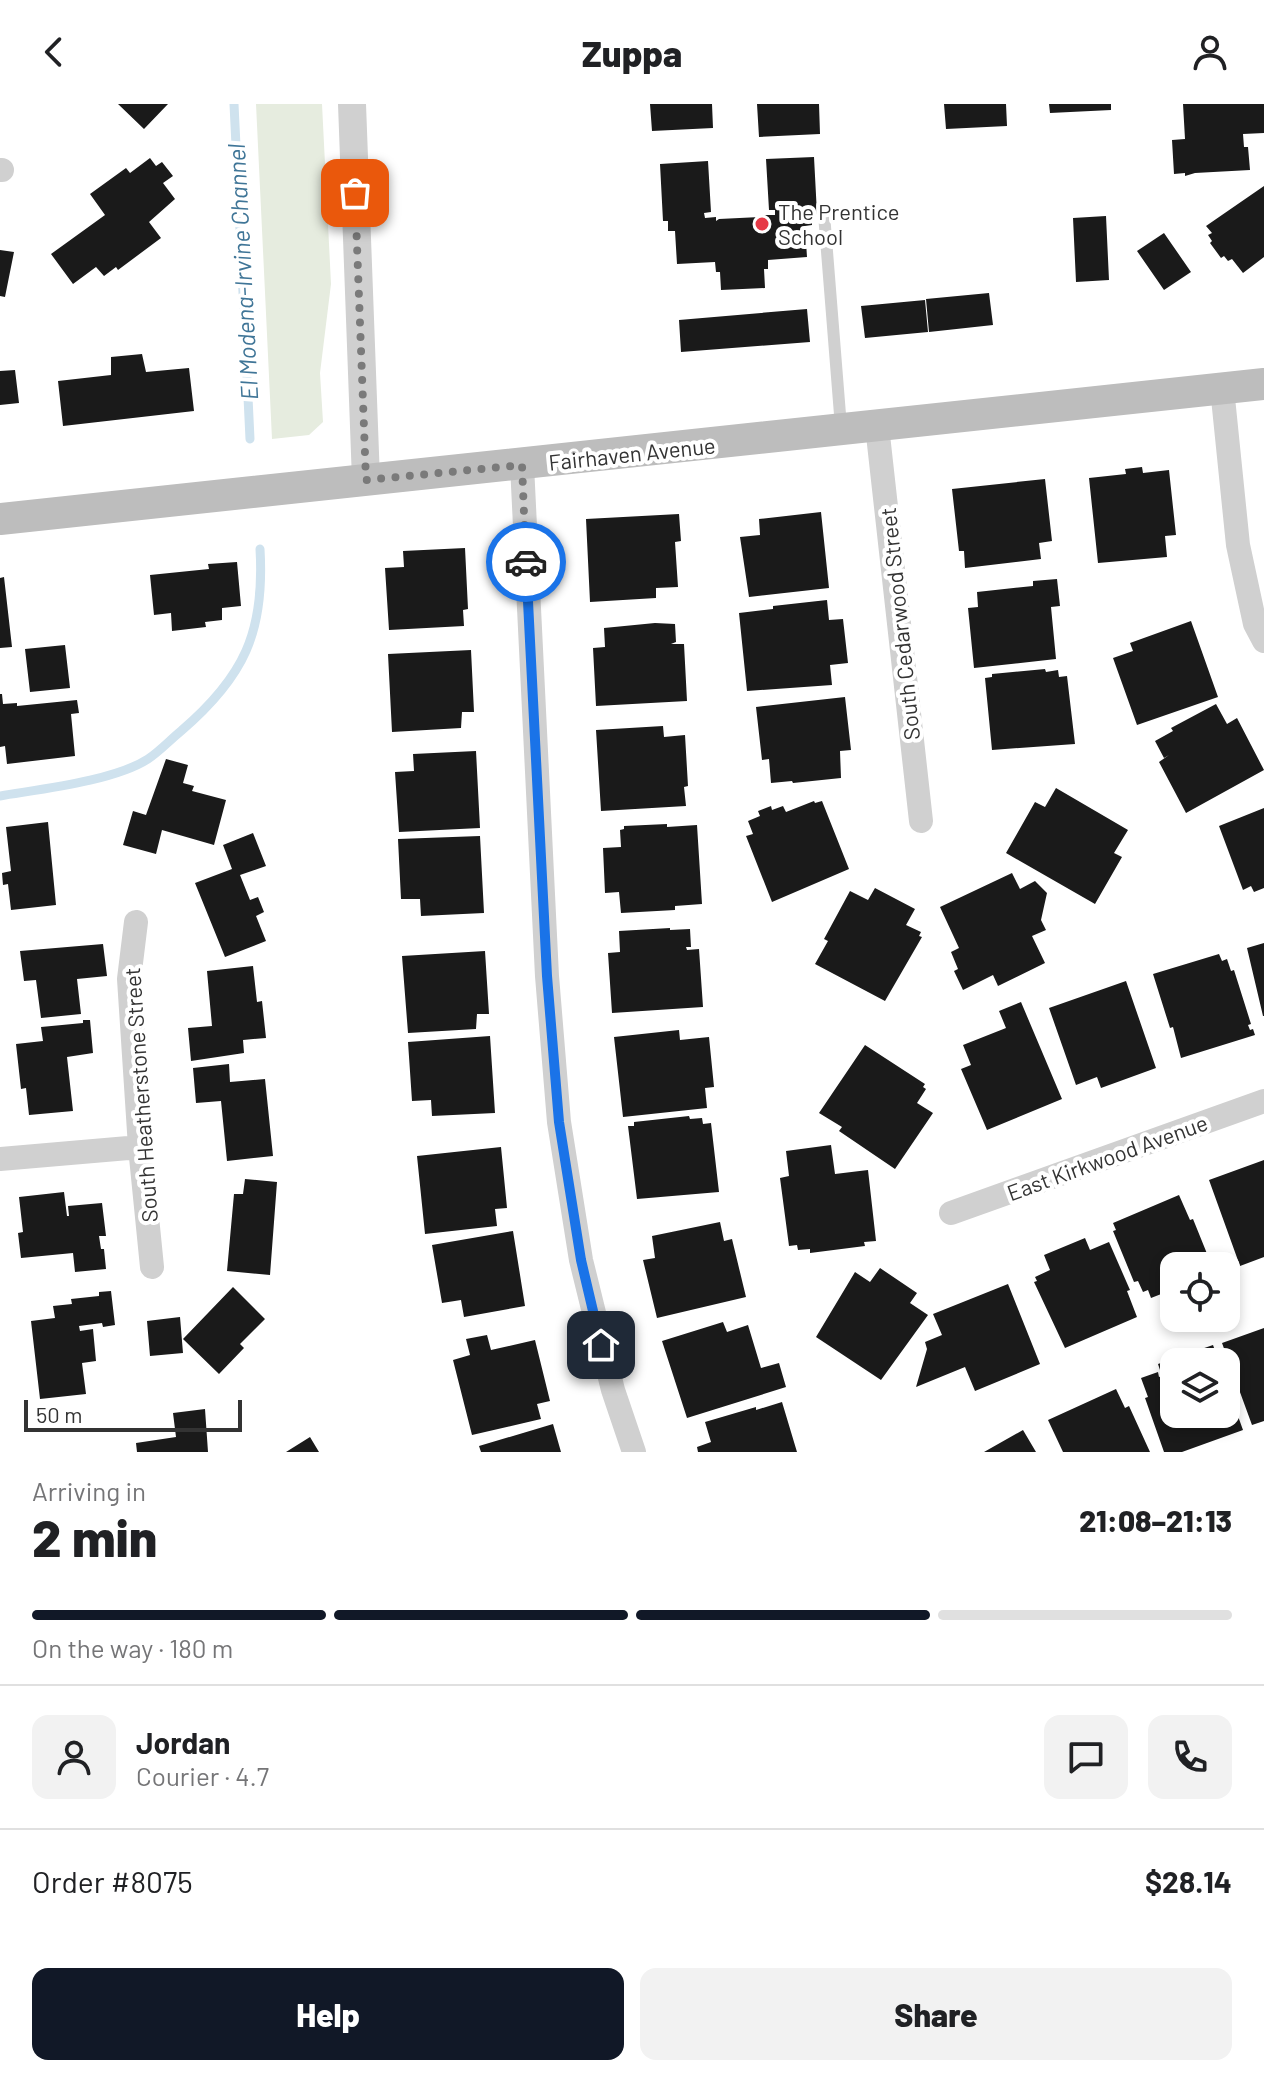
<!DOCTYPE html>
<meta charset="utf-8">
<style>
:root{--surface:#fff;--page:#f2f2f2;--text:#202124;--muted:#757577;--line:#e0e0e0;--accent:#111827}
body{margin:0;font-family:Barlow,sans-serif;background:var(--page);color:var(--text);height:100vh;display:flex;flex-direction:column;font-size:30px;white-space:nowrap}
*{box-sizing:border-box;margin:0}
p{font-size:26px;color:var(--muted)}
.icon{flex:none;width:44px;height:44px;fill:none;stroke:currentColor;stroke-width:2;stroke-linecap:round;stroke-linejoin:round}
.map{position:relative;height:1348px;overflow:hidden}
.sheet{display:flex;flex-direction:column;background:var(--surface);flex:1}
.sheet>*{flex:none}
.tools{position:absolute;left:1160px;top:1148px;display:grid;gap:16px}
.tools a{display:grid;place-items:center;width:80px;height:80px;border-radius:16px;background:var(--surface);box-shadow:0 4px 12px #0003;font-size:40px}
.scale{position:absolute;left:24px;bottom:20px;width:218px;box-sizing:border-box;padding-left:8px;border:4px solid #333;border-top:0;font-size:22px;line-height:28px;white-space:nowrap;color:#333;-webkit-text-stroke:6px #fff;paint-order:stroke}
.pin{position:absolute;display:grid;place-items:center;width:68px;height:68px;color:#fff;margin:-34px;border-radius:16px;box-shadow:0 4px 12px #0006}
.courier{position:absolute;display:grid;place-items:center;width:80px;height:80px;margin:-40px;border:6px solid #1a73e8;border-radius:50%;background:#fff;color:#222;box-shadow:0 2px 10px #0007}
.overview em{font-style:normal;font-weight:800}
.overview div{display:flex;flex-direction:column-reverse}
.overview{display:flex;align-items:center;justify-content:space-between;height:136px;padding:0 32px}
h1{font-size:52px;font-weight:800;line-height:60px}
.bar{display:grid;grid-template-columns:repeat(4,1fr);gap:12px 8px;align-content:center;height:96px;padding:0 32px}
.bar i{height:10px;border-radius:6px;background:var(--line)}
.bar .active{background:var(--accent)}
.bar p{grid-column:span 4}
.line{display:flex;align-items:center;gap:20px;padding:0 32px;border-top:2px solid var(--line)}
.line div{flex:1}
.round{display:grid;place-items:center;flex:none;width:84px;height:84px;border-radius:16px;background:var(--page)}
.action{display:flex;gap:16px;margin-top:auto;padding:16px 32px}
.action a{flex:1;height:92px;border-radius:16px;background:var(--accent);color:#fff;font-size:32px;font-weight:800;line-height:92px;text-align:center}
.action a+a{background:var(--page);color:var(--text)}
header{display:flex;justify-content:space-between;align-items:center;height:104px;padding:0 32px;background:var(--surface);font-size:36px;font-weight:800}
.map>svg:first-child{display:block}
.green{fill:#e6ecdf}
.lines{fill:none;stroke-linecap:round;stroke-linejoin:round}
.stream{stroke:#cfe2ee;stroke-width:9}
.building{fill:#1a1a1a}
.service{stroke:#d0d0d0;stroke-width:12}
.minor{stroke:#d0d0d0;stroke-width:24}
.tertiary{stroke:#d0d0d0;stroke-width:28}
.secondary{stroke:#bdbdbd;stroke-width:32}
.done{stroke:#7a7a7a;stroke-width:8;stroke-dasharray:0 14.4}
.route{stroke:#1a73e8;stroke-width:10}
.poi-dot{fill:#e63946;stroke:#fff;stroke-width:3}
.labels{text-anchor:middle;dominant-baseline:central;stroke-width:8;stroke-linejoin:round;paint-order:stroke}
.poi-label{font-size:22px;fill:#333;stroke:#fff;text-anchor:start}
.street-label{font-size:22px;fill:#333;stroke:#fff}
.water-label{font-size:24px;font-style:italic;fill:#3f7597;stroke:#fff}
</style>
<header><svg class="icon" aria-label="back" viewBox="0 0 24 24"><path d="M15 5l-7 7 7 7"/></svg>Zuppa<svg class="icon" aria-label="person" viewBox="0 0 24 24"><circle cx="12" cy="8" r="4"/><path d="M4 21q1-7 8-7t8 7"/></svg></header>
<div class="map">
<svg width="1264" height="1348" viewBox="0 0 1264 1348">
<rect width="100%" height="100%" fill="#fff"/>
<path class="green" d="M256,0h66l9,180 -11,89 3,49 -14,13 -37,4z"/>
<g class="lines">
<path class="stream" d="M234,0l16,335
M0,692c41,-7 114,-15 148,-37 12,-8 22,-19 33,-28 63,-54 84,-99 79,-182"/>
</g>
<path class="building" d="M118,0h50l-24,25z
M650,0h62l1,24 -61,3z
M757,0h62l1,30 -61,3z
M944,0h62l1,22 -61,3z
M1049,0h62v6l-61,3z
M1183,0h81v29l-21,1 1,13h4l2,23 -55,3 -10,3v-3l-11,1 -2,-34 13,-1z
M814,53l3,57 -5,1v10l-7,1 2,31 -39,3v9h-4l1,19 -44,2 -1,-18h-4l-1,-10 -38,2 -2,-33h-7v-10h-5l-3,-57 48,-3 3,51 -7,1 1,5 11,-1v4l3,-2 41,-2 1,3h3v-5h11v-5h-6l-3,-51z
M150,54l6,8 6,-4 11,14 -10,7 12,16 -26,23 12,16 -43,32 -2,-3 -12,9 -8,-9 -23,17 -22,-30 54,-39 -15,-21 36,-26 4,5z
M1264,82v71l-21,16 -11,-14 -4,2 -4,-5 -3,2 -11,-15 2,-2 -4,-6 4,-2 -6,-7z
M1106,112l3,64 -33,2 -3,-64z
M1164,129l27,39 -27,18 -27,-39z
M0,146l14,2 -9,45 -5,-1z
M989,189l4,32 -64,7 -3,-33z
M925,196l3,32 -63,6 -4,-32z
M807,205l3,33 -129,10 -2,-32z
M142,250l4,18 43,-4 5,43 -131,15 -5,-45 53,-6v-18z
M15,266l4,33 -19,2v-34z
M1142,363l1,6 26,-3 7,65 -11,1 2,21 -69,6 -9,-85 37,-4 -1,-5z
M1045,375l7,62 -13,2 2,16 -76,9 -1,-17h-5l-7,-62z
M821,408l8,76 -80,9 -9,-60 20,-2 -1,-16z
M679,410l2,27 -6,1 3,45 -22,1v10l-66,4 -4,-83z
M465,444l3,61 -5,1 1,16 -75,4 -4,-62 19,-1 -1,-16z
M237,458l4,44 -19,2v12l-17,2 1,5 -34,4 -1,-18 -17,2 -4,-40 59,-6 -1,-5z
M4,473l8,70 -12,1v-70z
M1057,475l3,27 -9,1 5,52 -82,9 -6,-60 10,-1 -1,-15 56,-6v-5z
M827,496l2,20 14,-1 5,44 -18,2 2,20 -85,6 -8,-78 34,-4v-3z
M1191,517l27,76 -81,28 -24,-67 20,-7 -3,-8z
M655,519l20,1 1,18 -5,2h13l3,57 -91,5 -3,-58 12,-1 -1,-19z
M65,541l5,43 -40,4 -5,-43z
M471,546l3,62h-12l-1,16 -69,4 -4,-78z
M1045,565l1,3 12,-2 1,7 8,-1 8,68 -83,6 -7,-72 7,-1v-3z
M0,590h2l1,10 14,-1v3l60,-6 2,13 -8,1 4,42 -68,8 -2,-18 -5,1z
M845,593l6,53 -11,1 1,27 -48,5 -1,-2 -21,2 -2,-24 -7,1 -6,-53z
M1216,600l11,20 10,-6 27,52 -78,43 -27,-51 10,-7 -5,3 -9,-17 18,-10 -2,-3z
M663,622l1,11 21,-2 3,51 -4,1 2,19 -85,5 -5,-81z
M476,647l4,77 -81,4 -4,-60 19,-1 -1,-17z
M166,655l22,6 -5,18 11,3 -2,5 34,9 -12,45 -52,-15 -6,24 -33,-9 10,-34 13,4z
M1056,684l72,42 -14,23 8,4 -27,47 -89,-51 29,-51 10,5z
M814,697l1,2 7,-2 27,68 -77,33 -26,-66 7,-2 -5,-13 12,-5 -2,-5 13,-5 1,4 11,-4 3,6z
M1264,704v80l-10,4 -3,-6 -8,4 -24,-64z
M48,718l8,83 -45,5 -3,-26 -5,1 -1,-12 9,-2 -5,-44z
M667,720v3l30,-2 5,79 -27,2v4l-54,3 -2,-21 -14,1 -2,-45 18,-1 -1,-17 4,-1v-3z
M253,729l13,33 -26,9 10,25 8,-3 6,15 -8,4 10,25 -41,16 -30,-74 37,-14 -9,-24z
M480,732l4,77 -63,3 -1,-17h-19l-3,-60z
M1012,769l8,16 15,-8 12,12 -6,27 5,10 -14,6 13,27 -47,23 -5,-11 -30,15 -9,-19 4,-2 -7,-17 8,-4 -19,-41z
M875,784l40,21 -9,16 15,7 -2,4 3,1 -37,64 -70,-37 13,-23 -4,-2 26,-48 18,9z
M670,824v2l20,-1 1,18h-5l1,3 12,-1 4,58 -91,6 -4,-60 12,-1 -1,-21z
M1264,839v73h-1l-16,-68z
M103,840l4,32 -30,3 4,35 -40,4 -5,-38 -12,1 -4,-30z
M485,847l4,63h-12l-1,15 -68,4 -6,-77z
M1219,850l3,7 5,-2 4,12 3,-1 17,54 -3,1 2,5 3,-1 2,6 -74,23 -8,-31 -3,1 -17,-54z
M253,862l4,36 5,-1 4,37 -23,2 1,13 -53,8 -3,-33 24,-2 -5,-55z
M1126,877l30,87 -55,20 -4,-11 -21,8 -27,-77z
M1021,898l41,97 -75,31 -26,-61 10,-4 -8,-20 43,-17 -7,-17z
M83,916h7l3,33 -26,4 6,54 -44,4 -3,-27 -5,1 -5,-45 27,-3 -2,-14 42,-4z
M679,926l1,10 29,-3 5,50 -9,1 2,20 -84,9 -9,-80z
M490,932l5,77 -63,3 -1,-16 -19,1 -4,-59z
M865,941l60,39 -2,3 3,2 -9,14 16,10 -38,56 -56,-38 3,-4 -23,-14z
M229,960l1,18 35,-3 8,77 -46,5 -6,-60 -25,2 -3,-35z
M689,1012l1,3 12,-1 1,6 8,-1 8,69 -82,7 -9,-73h6v-4z
M831,1041l4,29 33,-4 8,71 -12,1 1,4 -55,7v-4l-12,1 -1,-5 -8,1 -9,-68 9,-2 -3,-25z
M501,1043l6,61 -12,1 2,17 -72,8 -8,-78z
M1264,1056v97l-24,9 -31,-86z
M245,1075l32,3 -7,93 -43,-4 7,-77h9z
M64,1088l3,24h2l-1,-10 34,-3 4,33h-7l2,13h3l2,20 -31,3 -2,-19 -52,5 -3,-25 5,-1 -4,-35z
M1179,1091l11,25 3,-1 19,47h-38v23l-23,9 -3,-8 -5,2 -5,-11 -4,1 -21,-51 3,-1 -3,-7z
M720,1118l4,19 8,-2 14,58 -89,21 -14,-58 12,-2 -3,-22z
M513,1127l12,75 -61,11 -3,-17 -19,3 -10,-58z
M1085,1134l5,12 19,-8 21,48 -3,1 10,26 -72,31 -31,-66 3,-1 -2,-4 15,-7 -6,-15z
M880,1164l37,25 -7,10 18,12 -47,65 -65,-43 39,-65 15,10z
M1008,1180l32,80 -65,27 -10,-24 -49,20 11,-38 -2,-7 17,-7 -9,-21z
M233,1183l32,32 -25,25 4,4 -25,26 -36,-35z
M111,1187l4,34 -12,2 -1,-4 -23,3 1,5 13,-2 3,32 -14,2 4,31 -46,5 -9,-78 24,-3 -2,-12 19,-2 -1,-5 28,-3v-4z
M180,1213l3,36 -33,3 -3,-35z
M723,1218l4,10 21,-7 13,43 18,-5 7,24 -99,31 -25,-77z
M1264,1224v93l-12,4 -30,-82z
M487,1231l4,15 44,-10 15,61 -13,3 4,15 -69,16 -19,-75 17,-5 -4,-16z
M1213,1241l6,17h-45v52h52v-31l17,47 -61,22h-18l-19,-54 3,-1 -7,-19 17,-6 1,5 3,-1 -4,-12z
M1116,1285l9,19 4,-2 21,46h-87l-15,-32z
M782,1298l15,50h-99l-1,-5 14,-5 -6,-20 51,-15v3z
M205,1305l3,43h-71l-1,-9 40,-6 -3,-24z
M553,1320l8,28h-80l-2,-6z
M1023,1326l13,22h-52z
M310,1333l9,15h-33z"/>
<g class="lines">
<path class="service" d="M824,110l17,213"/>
<path class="minor" d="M0,66h2
M1222,284l16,157 17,79 9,17
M877,322l44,395
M522,361l25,511 12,146 22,138 32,130 21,62
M136,818l-7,57 11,168 12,120
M0,1055l140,-12
M951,1109l313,-112"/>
<path class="tertiary" d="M352,0l14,376"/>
<path class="secondary" d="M0,415l1264,-135"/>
</g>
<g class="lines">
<path class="done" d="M355,89l11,287 156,-15 4,97"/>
<path class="route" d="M526,458l21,414 12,146 22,138 20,85"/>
</g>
<circle class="poi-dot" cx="762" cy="120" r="8"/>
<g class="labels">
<g class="poi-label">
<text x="778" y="107">The Prentice<tspan x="778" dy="25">School</tspan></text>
</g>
<g class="street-label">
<text transform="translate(632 349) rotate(-6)">Fairhaven Avenue</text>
<text transform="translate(899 520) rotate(-96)">South Cedarwood Street</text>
<text transform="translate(140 991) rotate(-94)">South Heatherstone Street</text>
<text transform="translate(1107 1053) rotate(-20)">East Kirkwood Avenue</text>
</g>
<g class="water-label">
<text transform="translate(242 168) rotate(-93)">El Modena-Irvine Channel</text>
</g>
</g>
</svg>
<div class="tools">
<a><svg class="icon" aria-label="locate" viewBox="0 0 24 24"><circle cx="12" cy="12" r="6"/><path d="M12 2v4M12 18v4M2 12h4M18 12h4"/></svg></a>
<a><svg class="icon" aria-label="layers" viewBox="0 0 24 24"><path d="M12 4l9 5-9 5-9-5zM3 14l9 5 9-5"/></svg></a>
</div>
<div class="scale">50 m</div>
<div class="pin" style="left:355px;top:89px;background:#ea580c"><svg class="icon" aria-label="bag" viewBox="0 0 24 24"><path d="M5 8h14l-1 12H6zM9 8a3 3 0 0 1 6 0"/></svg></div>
<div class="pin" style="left:601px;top:1241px;background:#1f2937"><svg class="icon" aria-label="home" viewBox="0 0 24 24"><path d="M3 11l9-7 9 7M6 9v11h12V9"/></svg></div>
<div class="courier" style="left:526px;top:458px"><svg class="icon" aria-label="car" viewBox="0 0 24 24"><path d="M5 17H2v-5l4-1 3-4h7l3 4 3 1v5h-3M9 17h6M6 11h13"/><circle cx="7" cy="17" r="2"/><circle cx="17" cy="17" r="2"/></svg></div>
</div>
<section class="sheet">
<div class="overview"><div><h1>2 min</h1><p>Arriving in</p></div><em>21:08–21:13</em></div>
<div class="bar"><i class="active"></i><i class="active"></i><i class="active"></i><i></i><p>On the way · 180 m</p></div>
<div class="line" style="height:144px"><a class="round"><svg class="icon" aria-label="person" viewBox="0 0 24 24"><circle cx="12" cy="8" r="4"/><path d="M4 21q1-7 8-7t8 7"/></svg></a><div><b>Jordan</b><p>Courier · 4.7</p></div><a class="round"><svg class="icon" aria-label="chat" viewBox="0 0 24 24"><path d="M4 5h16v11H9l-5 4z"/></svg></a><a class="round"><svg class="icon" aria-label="phone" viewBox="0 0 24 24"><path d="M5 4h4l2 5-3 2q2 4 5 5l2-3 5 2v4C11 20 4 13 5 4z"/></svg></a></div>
<div class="line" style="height:104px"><div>Order #8075</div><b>$28.14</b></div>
<div class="action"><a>Help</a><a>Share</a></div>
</section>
